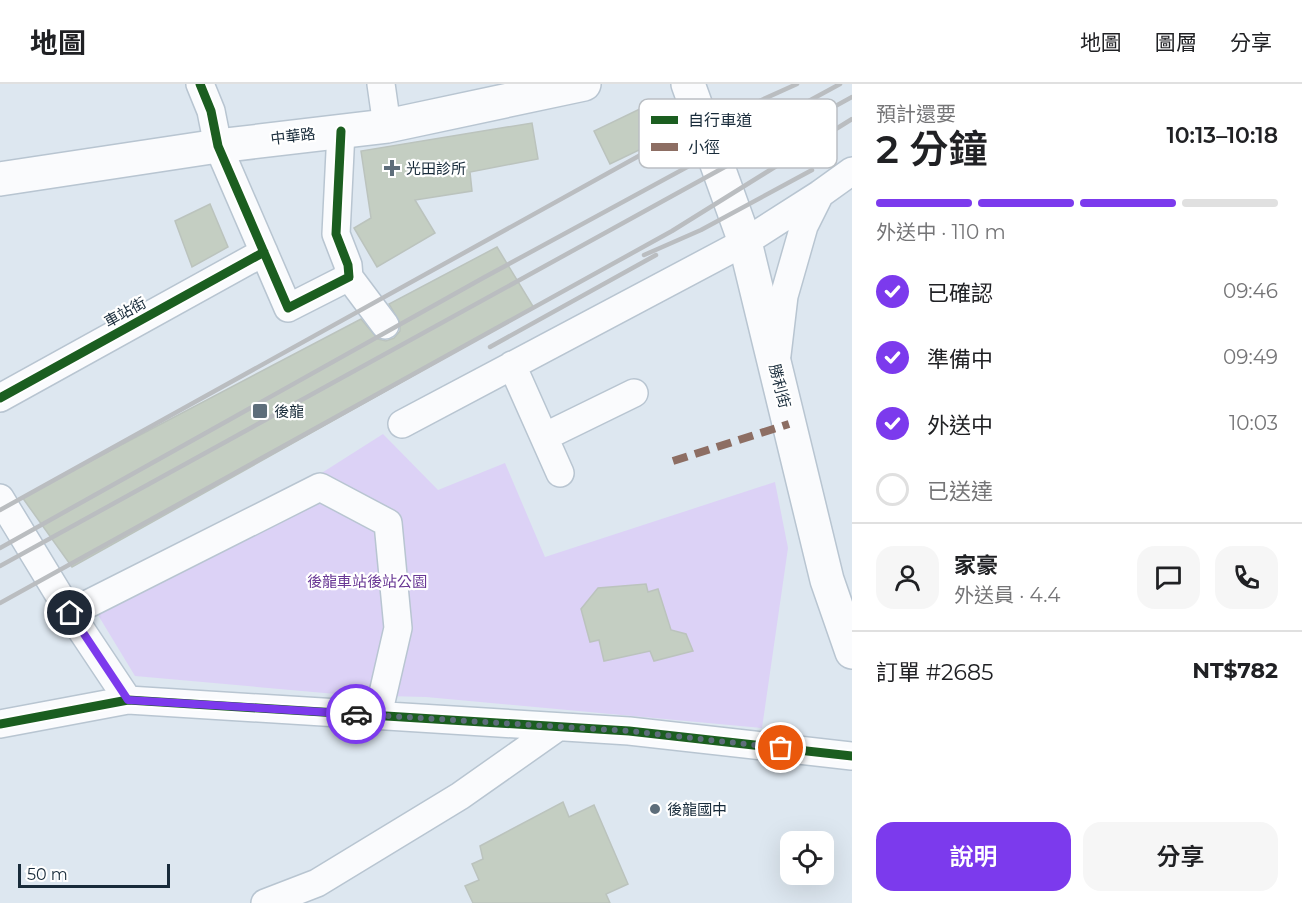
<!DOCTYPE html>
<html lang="zh-TW">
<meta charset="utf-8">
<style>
:root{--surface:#fff;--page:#f6f6f6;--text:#202124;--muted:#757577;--line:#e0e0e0;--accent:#7c3aed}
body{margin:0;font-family:Montserrat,"Noto Sans TC",sans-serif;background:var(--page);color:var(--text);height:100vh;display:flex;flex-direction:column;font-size:22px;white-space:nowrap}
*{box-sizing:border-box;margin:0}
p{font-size:20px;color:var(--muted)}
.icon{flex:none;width:33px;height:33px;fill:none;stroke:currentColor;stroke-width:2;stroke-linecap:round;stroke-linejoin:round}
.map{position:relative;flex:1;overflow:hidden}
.drawer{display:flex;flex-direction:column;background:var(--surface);width:450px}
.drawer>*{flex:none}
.controls{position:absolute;left:780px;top:747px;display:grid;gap:12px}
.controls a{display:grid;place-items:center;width:54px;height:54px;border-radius:12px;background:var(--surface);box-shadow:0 6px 24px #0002;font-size:30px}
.scale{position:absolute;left:18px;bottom:15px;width:152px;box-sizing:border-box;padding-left:6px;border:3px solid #182b3a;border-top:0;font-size:16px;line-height:21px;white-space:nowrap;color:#182b3a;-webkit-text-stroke:4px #fff;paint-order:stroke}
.pin{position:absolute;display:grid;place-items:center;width:51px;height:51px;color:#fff;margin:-26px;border:3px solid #fff;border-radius:50%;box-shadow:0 2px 6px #0007}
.courier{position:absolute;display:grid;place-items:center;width:60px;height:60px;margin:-30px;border:4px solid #7c3aed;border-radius:50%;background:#fff;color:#222;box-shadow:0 2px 8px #0007}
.head em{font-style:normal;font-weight:600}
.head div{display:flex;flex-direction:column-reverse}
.head{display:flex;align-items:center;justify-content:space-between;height:102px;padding:0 24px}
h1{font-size:39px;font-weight:600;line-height:45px}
.bar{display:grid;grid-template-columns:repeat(4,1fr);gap:9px 6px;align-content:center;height:72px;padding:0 24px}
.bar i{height:8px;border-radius:4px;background:var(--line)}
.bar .selected{background:var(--accent)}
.bar p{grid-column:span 4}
.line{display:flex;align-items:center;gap:15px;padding:0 24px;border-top:2px solid var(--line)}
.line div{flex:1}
.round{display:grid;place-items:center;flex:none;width:63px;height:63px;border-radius:18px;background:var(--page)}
ol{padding:0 24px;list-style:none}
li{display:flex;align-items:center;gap:18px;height:66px}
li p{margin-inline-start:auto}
li .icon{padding:6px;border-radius:50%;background:var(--accent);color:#fff;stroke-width:4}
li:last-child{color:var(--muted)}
li i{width:33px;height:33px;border:3px solid var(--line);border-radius:50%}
.button{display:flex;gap:12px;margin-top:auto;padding:12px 24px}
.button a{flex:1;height:69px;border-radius:18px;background:var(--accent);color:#fff;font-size:24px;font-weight:600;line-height:69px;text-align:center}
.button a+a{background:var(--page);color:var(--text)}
header{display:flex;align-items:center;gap:36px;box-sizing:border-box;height:84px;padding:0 30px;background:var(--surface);border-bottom:2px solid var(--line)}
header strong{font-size:28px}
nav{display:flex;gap:33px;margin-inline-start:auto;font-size:21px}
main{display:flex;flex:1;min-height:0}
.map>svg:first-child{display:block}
.green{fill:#dcd2f6}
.building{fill:#c4cec2;stroke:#bbc3bd;stroke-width:1.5}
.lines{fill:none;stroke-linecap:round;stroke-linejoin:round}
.minor-casing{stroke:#b8c5d1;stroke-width:30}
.major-casing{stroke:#b8c5d1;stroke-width:36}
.minor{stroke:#fafbfd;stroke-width:27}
.major{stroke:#fafbfd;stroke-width:33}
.rail{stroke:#babdc0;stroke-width:4.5}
.quiet{stroke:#8d6e63;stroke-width:8;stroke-dasharray:15 8;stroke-linecap:butt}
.cycleway-casing{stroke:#fff;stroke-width:13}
.cycleway{stroke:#1b5e20;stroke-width:9}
.done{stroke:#5d6d7a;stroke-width:6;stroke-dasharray:0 10.8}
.route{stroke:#7c3aed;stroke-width:8}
.poi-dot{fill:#5d6d7a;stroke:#fff;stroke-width:2}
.labels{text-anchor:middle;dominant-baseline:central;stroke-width:4.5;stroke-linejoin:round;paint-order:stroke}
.street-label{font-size:15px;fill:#182b3a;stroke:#fff}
.poi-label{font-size:15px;fill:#182b3a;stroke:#fff;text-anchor:start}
.park-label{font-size:15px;fill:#693895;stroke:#fff}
.key{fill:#fff;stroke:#babfc4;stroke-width:1.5}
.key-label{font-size:16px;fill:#182b3a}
</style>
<header>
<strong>地圖</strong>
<nav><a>地圖</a><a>圖層</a><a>分享</a></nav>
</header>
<main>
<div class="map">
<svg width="852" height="819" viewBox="0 0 852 819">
<rect width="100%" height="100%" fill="#dde7f0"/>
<path class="green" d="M383,350l55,56 67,-27 40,94 230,-75 13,66 -26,180 -336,-31 -79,-2 -212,-19 -37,-61z"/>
<path class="building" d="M646,22l16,33 -52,25 -16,-33z
M532,39l6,36 -68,13 2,19 -57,9 20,33 -58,34 -23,-39 17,-10 -10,-67z
M210,120l18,43 -36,20 -17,-46z
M497,163l37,61 -462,259 -50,-70 339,-178 17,20 8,2 8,-3 6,-7v-8l-11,-19z
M646,500l2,8 10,-3 13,41 15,4 7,17 -39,10 -4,-10 -46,10 -5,-21 -9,2 -9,-33 17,-21z
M563,718l6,15 25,-12 34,79 -22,10 4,9h-137l-8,-17 14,-6 -7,-16 11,-5 -3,-13z"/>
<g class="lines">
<g class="minor-casing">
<path id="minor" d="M200,0l11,27 7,35 70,162 61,-31 -1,-12 -12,-31 5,-103
M381,0l6,42
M349,193l36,48
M777,271l7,-59 20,-70 16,-32
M512,281l48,108
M0,314l264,-146
M402,340l343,-182 75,-48 32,-23
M544,353l90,-44
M0,414l70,115 58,87
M70,529l250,-126 68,36 10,105 -20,87
M0,640l128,-24 501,31 223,25
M265,819l52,-20 143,-87 98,-69"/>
</g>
<g class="major-casing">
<path id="major" d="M688,0l57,158 82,338 25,72
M0,95l218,-33 169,-20 197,-42"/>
</g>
<use href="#minor" class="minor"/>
<use href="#major" class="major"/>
<path class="rail" d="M644,171l57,-25 111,-60
M490,263l166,-92
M0,426l646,-358 151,-68
M0,464l483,-270 357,-194
M0,482l852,-469
M0,519l672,-372 180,-112"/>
<path class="quiet" d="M673,377l116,-37"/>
<g class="cycleway-casing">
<path id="cycleway" d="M200,0l11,27 7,35 70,162 61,-31 -1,-12 -12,-31 5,-103
M0,314l264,-146
M0,640l128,-24 501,31 223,25"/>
</g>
<use href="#cycleway" class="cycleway"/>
</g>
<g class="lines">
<path class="done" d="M356,630l273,17 152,17"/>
<path class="route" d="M70,529l58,87 228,14"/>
</g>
<g class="poi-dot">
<path d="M389 75h6v6h6v6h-6v6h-6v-6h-6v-6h6z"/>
<rect x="252" y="319" width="16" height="16" rx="3"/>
<circle cx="655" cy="725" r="6"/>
</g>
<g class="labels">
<g class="street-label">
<text transform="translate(293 52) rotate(-7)">中華路</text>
<text transform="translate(125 228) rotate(-29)">車站街</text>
<text transform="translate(780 302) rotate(76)">勝利街</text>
</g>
<g class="poi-label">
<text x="406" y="84">光田診所</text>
<text x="274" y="327">後龍</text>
<text x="667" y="725">後龍國中</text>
</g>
<g class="park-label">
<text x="367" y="497">後龍車站後站公園</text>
</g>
</g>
<rect x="639" y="15" width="198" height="69" rx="9" class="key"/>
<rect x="651" y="32" width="27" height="8" fill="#1b5e20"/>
<rect x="651" y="59" width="27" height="8" fill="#8d6e63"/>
<g class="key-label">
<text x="688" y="42">自行車道</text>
<text x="688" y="69">小徑</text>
</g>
</svg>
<div class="controls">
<a><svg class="icon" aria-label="locate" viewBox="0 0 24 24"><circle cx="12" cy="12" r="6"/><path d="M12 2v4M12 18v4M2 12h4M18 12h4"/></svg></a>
</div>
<div class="scale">50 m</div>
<div class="pin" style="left:781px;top:664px;background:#ea580c"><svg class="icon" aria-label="bag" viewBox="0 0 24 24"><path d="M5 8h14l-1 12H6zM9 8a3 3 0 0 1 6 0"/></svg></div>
<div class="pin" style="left:70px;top:529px;background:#1f2937"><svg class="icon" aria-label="home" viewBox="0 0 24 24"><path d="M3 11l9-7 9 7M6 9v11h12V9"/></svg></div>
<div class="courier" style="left:356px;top:630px"><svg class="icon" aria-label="car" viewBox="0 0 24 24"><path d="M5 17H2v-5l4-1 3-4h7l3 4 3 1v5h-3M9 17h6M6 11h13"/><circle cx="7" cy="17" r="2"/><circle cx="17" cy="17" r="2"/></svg></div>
</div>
<section class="drawer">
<div class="head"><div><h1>2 分鐘</h1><p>預計還要</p></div><em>10:13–10:18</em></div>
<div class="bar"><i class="selected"></i><i class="selected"></i><i class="selected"></i><i></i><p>外送中 · 110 m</p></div>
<ol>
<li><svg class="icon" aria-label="check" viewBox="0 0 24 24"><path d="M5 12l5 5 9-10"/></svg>已確認<p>09:46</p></li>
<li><svg class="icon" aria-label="check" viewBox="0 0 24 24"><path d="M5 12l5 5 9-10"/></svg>準備中<p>09:49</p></li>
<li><svg class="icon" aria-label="check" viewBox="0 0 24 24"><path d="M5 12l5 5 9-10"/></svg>外送中<p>10:03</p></li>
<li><i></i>已送達</li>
</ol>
<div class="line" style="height:108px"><a class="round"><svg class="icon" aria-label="person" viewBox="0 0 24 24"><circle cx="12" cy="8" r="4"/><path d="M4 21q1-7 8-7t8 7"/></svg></a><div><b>家豪</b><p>外送員 · 4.4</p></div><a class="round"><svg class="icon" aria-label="chat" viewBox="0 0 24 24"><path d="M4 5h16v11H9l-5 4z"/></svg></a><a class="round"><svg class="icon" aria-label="phone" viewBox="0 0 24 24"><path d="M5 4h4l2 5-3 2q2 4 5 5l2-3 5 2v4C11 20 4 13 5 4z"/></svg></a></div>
<div class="line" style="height:78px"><div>訂單 #2685</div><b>NT$782</b></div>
<div class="button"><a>說明</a><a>分享</a></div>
</section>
</main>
